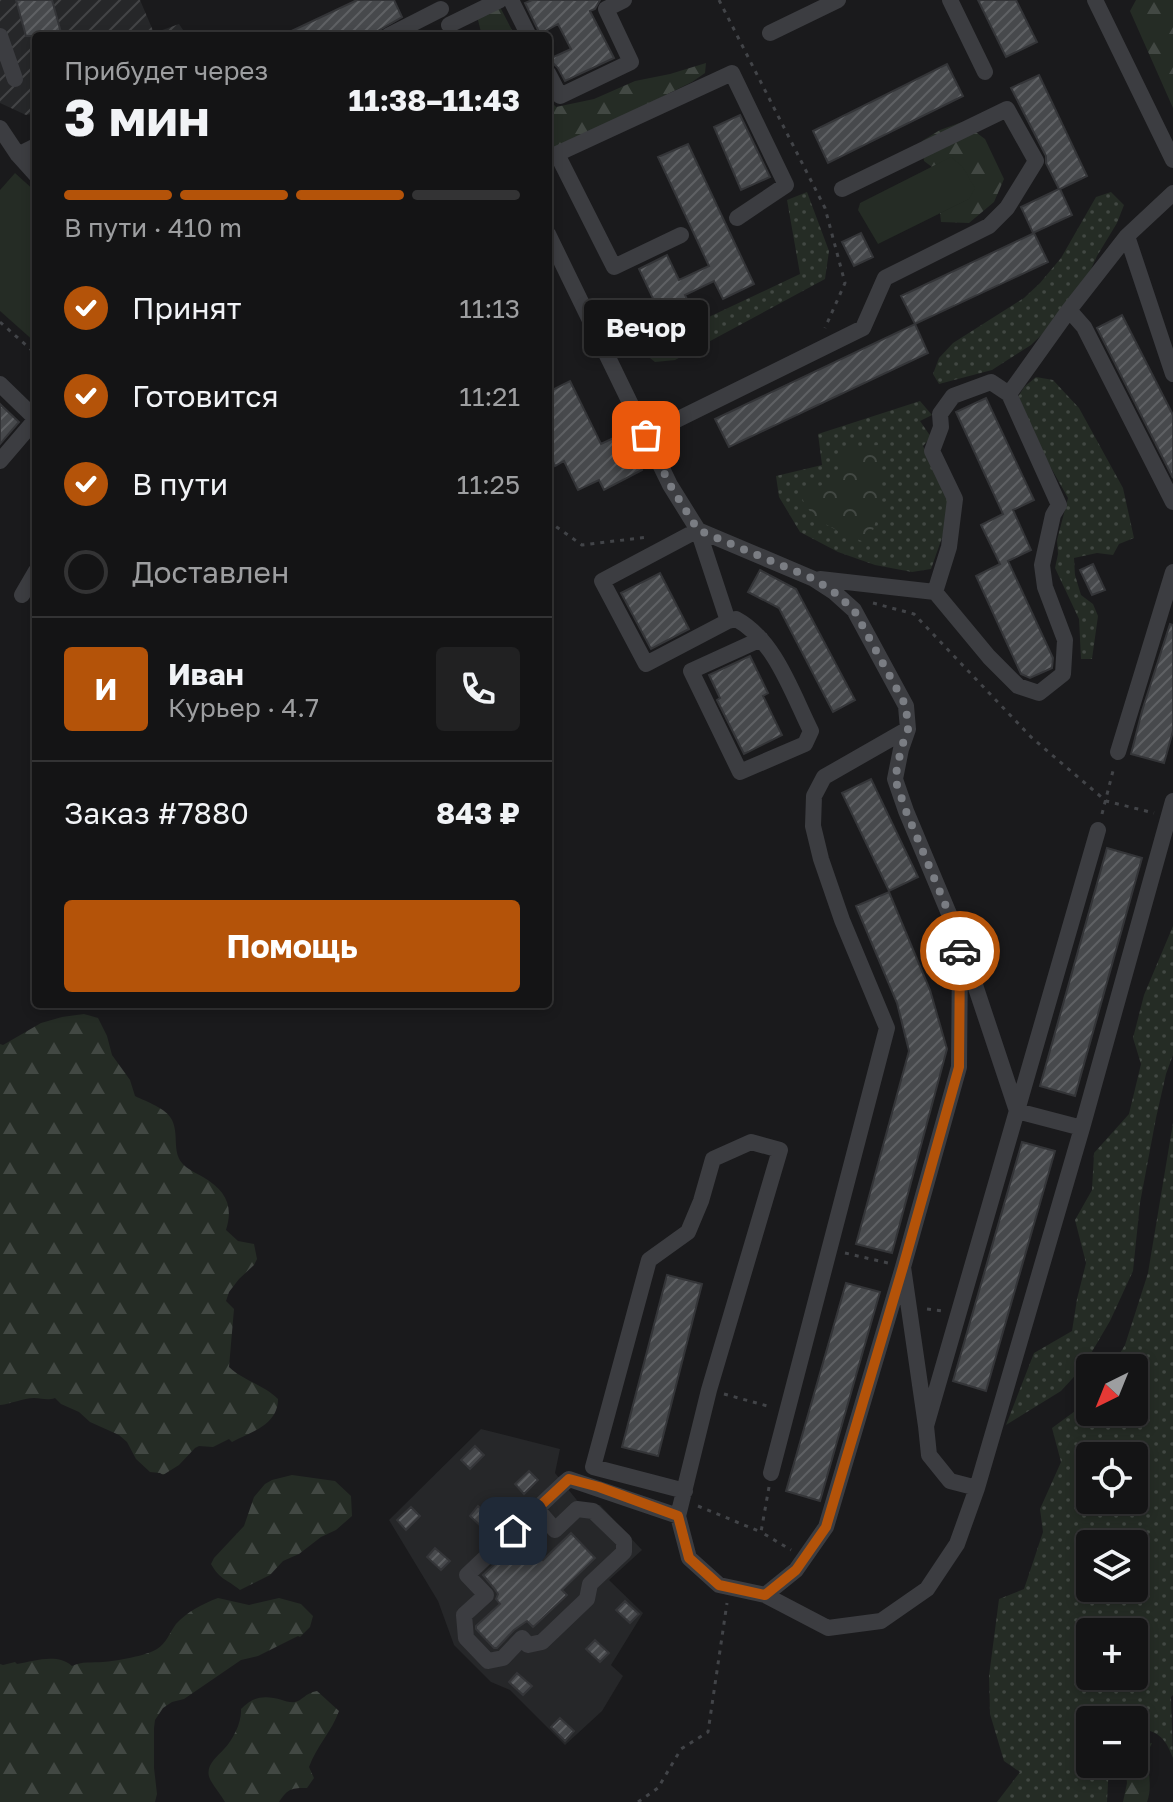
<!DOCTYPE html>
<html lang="ru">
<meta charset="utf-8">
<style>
:root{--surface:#141415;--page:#212122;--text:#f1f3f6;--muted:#9d9ea0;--line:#333334;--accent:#b45309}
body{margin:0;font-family:"Golos Text",sans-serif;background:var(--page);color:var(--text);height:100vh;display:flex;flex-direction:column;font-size:30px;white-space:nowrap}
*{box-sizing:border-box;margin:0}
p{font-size:26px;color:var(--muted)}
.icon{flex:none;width:44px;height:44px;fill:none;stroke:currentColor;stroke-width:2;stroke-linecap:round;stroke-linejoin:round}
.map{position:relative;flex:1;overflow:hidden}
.side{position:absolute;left:32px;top:32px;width:520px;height:976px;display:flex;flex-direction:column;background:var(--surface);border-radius:8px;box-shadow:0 4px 12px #0003,0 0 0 2px var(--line)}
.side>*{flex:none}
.needle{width:52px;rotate:223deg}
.buttons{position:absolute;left:1076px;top:1354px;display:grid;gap:16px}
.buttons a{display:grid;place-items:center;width:72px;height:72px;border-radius:8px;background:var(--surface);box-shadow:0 4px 12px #0003,0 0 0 2px var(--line);font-size:40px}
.pin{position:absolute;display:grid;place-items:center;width:68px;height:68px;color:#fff;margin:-34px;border-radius:16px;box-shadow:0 4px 12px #0006}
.courier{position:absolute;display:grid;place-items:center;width:80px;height:80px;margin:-40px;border:6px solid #b45309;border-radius:50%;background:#fff;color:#222;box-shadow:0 2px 10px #0007}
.bubble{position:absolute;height:56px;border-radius:8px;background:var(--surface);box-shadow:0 4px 12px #0003,0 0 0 2px var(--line);font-size:26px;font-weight:700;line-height:56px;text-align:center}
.head em{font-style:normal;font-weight:700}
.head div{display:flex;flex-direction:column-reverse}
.head{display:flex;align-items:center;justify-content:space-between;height:136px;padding:0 32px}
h1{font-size:52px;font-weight:700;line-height:60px}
.bar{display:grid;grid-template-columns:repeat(4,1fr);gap:12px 8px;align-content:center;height:96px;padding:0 32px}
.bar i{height:10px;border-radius:6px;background:var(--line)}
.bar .active{background:var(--accent)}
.bar p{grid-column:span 4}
.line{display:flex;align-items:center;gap:20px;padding:0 32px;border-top:2px solid var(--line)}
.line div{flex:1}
.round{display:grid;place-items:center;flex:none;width:84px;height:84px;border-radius:8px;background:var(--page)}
ol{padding:0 32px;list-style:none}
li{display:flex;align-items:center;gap:24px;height:88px}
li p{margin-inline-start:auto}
li .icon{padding:8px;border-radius:50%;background:var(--accent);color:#fff;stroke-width:4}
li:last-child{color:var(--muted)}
li i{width:44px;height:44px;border:4px solid var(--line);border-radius:50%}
.primary-button{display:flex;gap:16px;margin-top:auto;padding:16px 32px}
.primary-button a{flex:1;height:92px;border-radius:8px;background:var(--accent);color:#fff;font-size:32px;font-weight:700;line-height:92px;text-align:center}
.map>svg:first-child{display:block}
.built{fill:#262729}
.industrial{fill:url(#industrial-furrows)}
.grass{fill:url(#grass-dots);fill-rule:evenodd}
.forest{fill:url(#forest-firs)}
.park{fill:url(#park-crowns)}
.pitch{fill:#252c25}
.building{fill:url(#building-hatch);stroke:#343538;stroke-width:2}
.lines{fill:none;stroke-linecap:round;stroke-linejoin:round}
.path{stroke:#424448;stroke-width:3;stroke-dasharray:4 6;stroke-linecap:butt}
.minor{stroke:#3c3d41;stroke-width:16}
.done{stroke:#7a7d83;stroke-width:8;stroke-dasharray:0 14.4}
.route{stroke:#b45309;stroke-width:10}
</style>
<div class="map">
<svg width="1173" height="1802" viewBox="0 0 1173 1802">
<defs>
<pattern id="industrial-furrows" width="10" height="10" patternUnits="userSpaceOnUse" patternTransform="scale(2)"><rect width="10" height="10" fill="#262729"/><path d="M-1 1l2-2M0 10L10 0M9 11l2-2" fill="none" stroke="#434446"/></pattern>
<pattern id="grass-dots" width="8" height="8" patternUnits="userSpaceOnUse" patternTransform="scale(2)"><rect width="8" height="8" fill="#252c25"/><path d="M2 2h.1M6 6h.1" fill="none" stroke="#424843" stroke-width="1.8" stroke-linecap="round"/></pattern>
<pattern id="forest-firs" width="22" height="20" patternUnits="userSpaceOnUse" patternTransform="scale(2)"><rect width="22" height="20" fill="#252c25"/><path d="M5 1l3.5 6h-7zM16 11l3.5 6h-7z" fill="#424843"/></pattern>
<pattern id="park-crowns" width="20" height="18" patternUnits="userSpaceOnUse" patternTransform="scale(2)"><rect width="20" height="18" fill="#252c25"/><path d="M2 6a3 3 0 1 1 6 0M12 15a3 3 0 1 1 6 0" fill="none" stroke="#424843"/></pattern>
<pattern id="building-hatch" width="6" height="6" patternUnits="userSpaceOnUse" patternTransform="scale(2)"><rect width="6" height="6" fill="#47494c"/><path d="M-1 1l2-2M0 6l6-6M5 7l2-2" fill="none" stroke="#5f6164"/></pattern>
</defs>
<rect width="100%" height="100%" fill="#1a1a1c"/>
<path class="built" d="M481,1429l79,20 -5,24 25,31 20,1 42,45 -33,30 34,33 -32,52 12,11 -21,35 -37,34 -55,-55 -19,-8 -37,-37 -16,-44 -49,-81z"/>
<path class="industrial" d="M0,0h140l14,33 25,-9 8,12h-151v77l-10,2 -26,-12z"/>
<path class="grass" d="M807,192l22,59 -4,28 -150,81 -20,2 -20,-16 -2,-19 18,-5 9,18 140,-66 -13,-74z
M1111,192l13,13 -7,18 -20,33 -21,46 -45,43 -22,14 -17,11 -53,14 -6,-10 6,-16 14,-15 71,-45 16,-15 21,-25 35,-61z
M1036,377l17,3 26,28 44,80 11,50 -15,6 -6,11 -16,-2 -23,5 1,17 6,20 12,9 5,12 -6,43h-11l-2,-40 -24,-51 3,-14 -1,-14 11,-42 -31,-55 -19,-46 6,-10z
M920,401l12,14 -12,6 11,16 -8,9 26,53 -6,36 -12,34 -19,3 -37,-7 -37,-13 -38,-20 -21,-35 -3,-21 46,-11 -4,-31z
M1173,926v129l-7,19 -10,44 -16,85 -7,68 -23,50 -27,46 -22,24 -55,34 28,-72 38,-22 5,-32 9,-36 -11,-43 17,-30 2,-37 35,-39 12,-50 -8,-26 11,-43z
M1173,1123v572l-2,2 2,61c-8,-21 -16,-29 -39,-29v-9h-44v44h19l-2,38h-110l23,-30 -16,-11 -14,-47 -1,-38 10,-77 25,-10 19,-57 -3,-23 21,-47 -9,-34 38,-28v12h44v-44h-23l14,-23 23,-72zM1134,1456v44h-44v-44zM1134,1544v44h-44v-44zM1134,1632v44h-44v-44z"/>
<path class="forest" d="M1136,0h37v108l-43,-97z
M500,7l15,29h-33l-5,-20z
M706,63l-1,10 -13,9 -91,45 -53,23v-52l8,9 38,-8 41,-18 35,-7z
M962,122l23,17 19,40 -10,23 -25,21 -28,-1 -1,-9 28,-14 -16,-41 -20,9 -8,-6 -2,-20 18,-11z
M84,1014l14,4 9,18 5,19 18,25 5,16c12,6 31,12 37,24 7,14 0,31 10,43 5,6 14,10 21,14 22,13 31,28 23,53l12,11 16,3 3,15 -3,6 -15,14 -10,13 -3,9 8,8 -5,58c15,14 35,18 49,32 0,26 -27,33 -46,43l-3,-3 -16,8 -14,-1 -4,2 -16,17 -16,10 -3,-2 -10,-1 -14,-13 -9,-17 -8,-7 -29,-13 -11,-10 -18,-8 -6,-6c-9,3 -12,0 -21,0 -11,0 -23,6 -34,7v-361l3,1 38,-22 21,-6z
M292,1475l43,6 16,15 1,20 -16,14 -15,7 -22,17 -16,7 -13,14 -30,15c-13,-11 -20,-10 -29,-26l3,-6 30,-32 10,-29 11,-13 7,-4z
M218,1598l31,7 30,-7 22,6 12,12 -3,11 -10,10 -2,-1 -40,20 -17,4 -57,39 -12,3 -9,6 -8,12 -1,8v40l3,26 -2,8h-155v-138l3,1 12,-3 2,2c18,-3 40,-11 55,2 10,-5 20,-3 31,-4 13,-1 43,-6 54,-13 9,-5 13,-17 19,-25 11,-12 26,-20 42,-26z
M317,1691l22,20c-7,20 -23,36 -30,56l5,11 -7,10c-15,0 -19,0 -28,14h-54c-4,-7 -10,-14 -14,-21 -8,-14 5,-23 13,-32 9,-9 18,-27 17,-40 13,-13 24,-14 41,-9 3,1 9,3 13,2 7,-1 10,-9 22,-11z
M1139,1742l3,3 10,-2c-10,17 3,38 -5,59h-24l4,-19 -2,-19h9v-17z"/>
<path class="park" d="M883,445l-4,65 -10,34 -27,-11 -28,-15 -16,-26 43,-12 -3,-33z"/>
<path class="pitch" d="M951,157l11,9 13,22 -6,11 -91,45 -20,-34 2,-7z
M15,173l21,19v151l-36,-32v-121z"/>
<path class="building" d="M16,0h36l10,36h-36z
M357,0h37l8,17 -33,19h-88z
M532,0h68l-5,9 -5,2 24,47 -49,23 -7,-13 -9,-9 22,-10 -13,-25 -18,10 -15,-31z
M978,0h38l21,42 -31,15z
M947,64l16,32 -135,67 -15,-32z
M1039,75l48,101 -27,13 12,26 -39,18 -12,-26 38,-18 -13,-26v-7l-35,-68z
M740,115l30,62 -29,13 -27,-63z
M688,144l66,140 -31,15 -9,-18 -29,14 8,18 -27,13 -27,-57 28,-14 12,25 30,-14 -51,-109z
M861,233l12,24 -19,9 -12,-24z
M1034,233l14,29 -133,62 -14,-28z
M1122,315l51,100v63l-76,-150z
M915,324l13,29 -199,94 -14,-28z
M570,381l31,63 23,-11 18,37 -38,20 -5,-10 -21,10 -14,-29 -9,5 -7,-16v-58z
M986,398l48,102 -21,10 18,40 -23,11 45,97 -1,10 -22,10 -9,-4 -45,-98 24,-12 -19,-39 22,-11 -47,-102z
M0,404l19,18 -19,22z
M1093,564l12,26 -13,5 -12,-25z
M760,570l36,19 59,111 -22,12 -54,-104 -31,-16z
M660,573l29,56 -38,20 -30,-56z
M1170,624l3,1v106l-9,32 -33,-9 11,-43z
M750,656l18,37 -5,3 19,39 -38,19 -27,-54 3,-2 -11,-23z
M871,779l47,98 -29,14 -47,-98z
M1107,848l35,10 -67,238 -35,-10z
M889,892l41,98 17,59 -55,204 -36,-9 53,-193 -12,-48 -41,-97z
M1022,1142l33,9 -69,240 -33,-10z
M667,1275l35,9 -44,172 -36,-9z
M846,1283l34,9 -60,209 -34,-10z
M475,1446l9,9 -14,14 -9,-9z
M529,1471l9,9 -14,14 -9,-10z
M478,1506l15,14 -9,9 -14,-13z
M411,1507l9,9 -14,14 -9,-10z
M571,1533l24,25 -33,32 5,5 -34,32 -6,-6 -13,9 -17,18h-3l-18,-19v-3l24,-22 -4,-5 2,-5 -4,-6 -11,-13 37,-35 16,17 2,-2 5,5z
M435,1548l15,13 -9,9 -14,-13z
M625,1601l14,13 -9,9 -14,-13z
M595,1640l14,13 -9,9 -14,-13z
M517,1673l15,13 -9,9 -14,-13z
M560,1718l14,13 -9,10 -14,-14z"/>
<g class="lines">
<path class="path" d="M719,0l106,208 20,75 -20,45
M0,322l36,32
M548,521l34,24 66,-8
M873,603l41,11 117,123 75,64 48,12
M1102,814l12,-47
M845,1253l43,10
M927,1309l16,2
M724,1394l47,13
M769,1487l-8,45 30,18
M698,1506l63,26
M638,1802l20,-14 23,-39 27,-17 19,-129"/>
<path class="minor" d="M511,0l18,36
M950,0l35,72
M1095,0l78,160
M449,25l51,-25
M770,33l68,-33
M0,36l15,43
M388,36l53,-27
M548,73l12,23 71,-34 -25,-53 18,-9
M0,128l18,27 18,20
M557,154l57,113 67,-32
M18,155l18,-9
M548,158l184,-85 54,112 -49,33
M1173,193l-46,43 -58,74 15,17 89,175
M548,234l122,251 28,45 30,91 8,-2c39,21 56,74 75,112l-6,13 -65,28 -49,-101 70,-32
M1127,236l46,138
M0,384l36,35
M646,435l217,-107 22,-50 104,-52 18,-18 29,-47 -29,-52 -165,80
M0,461l36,-42
M698,530l116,49 20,13 20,18 52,96 2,23 -7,20 -6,30 11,32 54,129 57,171 65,17 -105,360 -27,-7 -21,-26 -3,-29
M698,530l-96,51 44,83 82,-43
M820,579l115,13 54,65 29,29 21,7 24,-19 2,-34 -20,-53 -3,-22 11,-50 6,-10 -50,-111 60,-84
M935,592l14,-45 6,-48 -23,-48 9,-24 -1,-13 13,-18 38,-14 18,12
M22,595l14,-24
M1118,752l55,-180
M1082,1128l91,-327
M903,1267l56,-200 1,-114
M771,1473l116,-445 -45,-108 -21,-61 -8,-33 1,-30 10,-19 84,-48
M685,1491l-92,-24 56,-207 39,-28 13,-31 12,-42 38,-17 29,8 -71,240 -31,126 11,42 30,27 46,10 31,-25 30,-43 77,-260 23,159 172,-596
M537,1509l18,21 22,-21 16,2 31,30v11l-34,32 -3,15 -45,43 -14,3 -6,-7 -19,20 -15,3 -22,-23 -2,-23 22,-20 -19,-20 96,-91 6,-5 109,37
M765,1595l63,33 53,-7 46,-32 30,-45 20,-56"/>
</g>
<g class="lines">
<path class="done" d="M646,435l24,50 28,45 116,49 20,13 20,18 52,96 2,23 -7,20 -6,30 11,32 54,129v11"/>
<path class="route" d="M513,1531l56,-52 30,8 79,29 11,42 30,27 46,10 31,-25 30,-43 77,-260 56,-200 1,-116"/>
</g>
</svg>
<div class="buttons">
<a><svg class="needle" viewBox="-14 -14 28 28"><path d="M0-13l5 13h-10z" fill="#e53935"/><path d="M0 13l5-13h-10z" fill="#9d9ea0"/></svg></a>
<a><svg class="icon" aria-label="locate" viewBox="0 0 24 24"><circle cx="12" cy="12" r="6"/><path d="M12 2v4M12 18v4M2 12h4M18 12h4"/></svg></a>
<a><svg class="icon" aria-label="layers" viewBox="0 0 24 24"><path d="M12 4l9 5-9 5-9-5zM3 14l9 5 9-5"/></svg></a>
<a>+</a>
<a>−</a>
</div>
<div class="pin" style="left:646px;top:435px;background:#ea580c"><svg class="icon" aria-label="bag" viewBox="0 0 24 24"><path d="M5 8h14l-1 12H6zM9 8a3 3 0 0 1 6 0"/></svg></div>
<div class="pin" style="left:513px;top:1531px;background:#1f2937"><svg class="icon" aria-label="home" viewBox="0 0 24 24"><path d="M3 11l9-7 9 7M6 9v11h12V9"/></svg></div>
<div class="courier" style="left:960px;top:951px"><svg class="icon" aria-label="car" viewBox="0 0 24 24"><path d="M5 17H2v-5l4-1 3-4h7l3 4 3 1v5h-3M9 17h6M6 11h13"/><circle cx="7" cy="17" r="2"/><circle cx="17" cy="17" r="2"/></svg></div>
<div class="bubble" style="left:584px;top:300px;width:124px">Вечор</div>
<section class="side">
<div class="head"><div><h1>3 мин</h1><p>Прибудет через</p></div><em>11:38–11:43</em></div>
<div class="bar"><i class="active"></i><i class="active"></i><i class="active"></i><i></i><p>В пути · 410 m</p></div>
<ol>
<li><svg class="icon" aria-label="check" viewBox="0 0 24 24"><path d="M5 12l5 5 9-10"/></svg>Принят<p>11:13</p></li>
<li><svg class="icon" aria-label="check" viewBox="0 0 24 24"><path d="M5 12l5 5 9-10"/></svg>Готовится<p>11:21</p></li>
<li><svg class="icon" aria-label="check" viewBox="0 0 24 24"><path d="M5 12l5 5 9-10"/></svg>В пути<p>11:25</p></li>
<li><i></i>Доставлен</li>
</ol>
<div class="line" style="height:144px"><b class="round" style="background:var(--accent);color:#fff">И</b><div><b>Иван</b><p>Курьер · 4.7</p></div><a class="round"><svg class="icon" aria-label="phone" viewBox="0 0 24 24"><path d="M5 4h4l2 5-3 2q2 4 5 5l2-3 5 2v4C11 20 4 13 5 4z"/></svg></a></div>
<div class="line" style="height:104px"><div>Заказ #7880</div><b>843 ₽</b></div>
<div class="primary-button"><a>Помощь</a></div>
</section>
</div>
